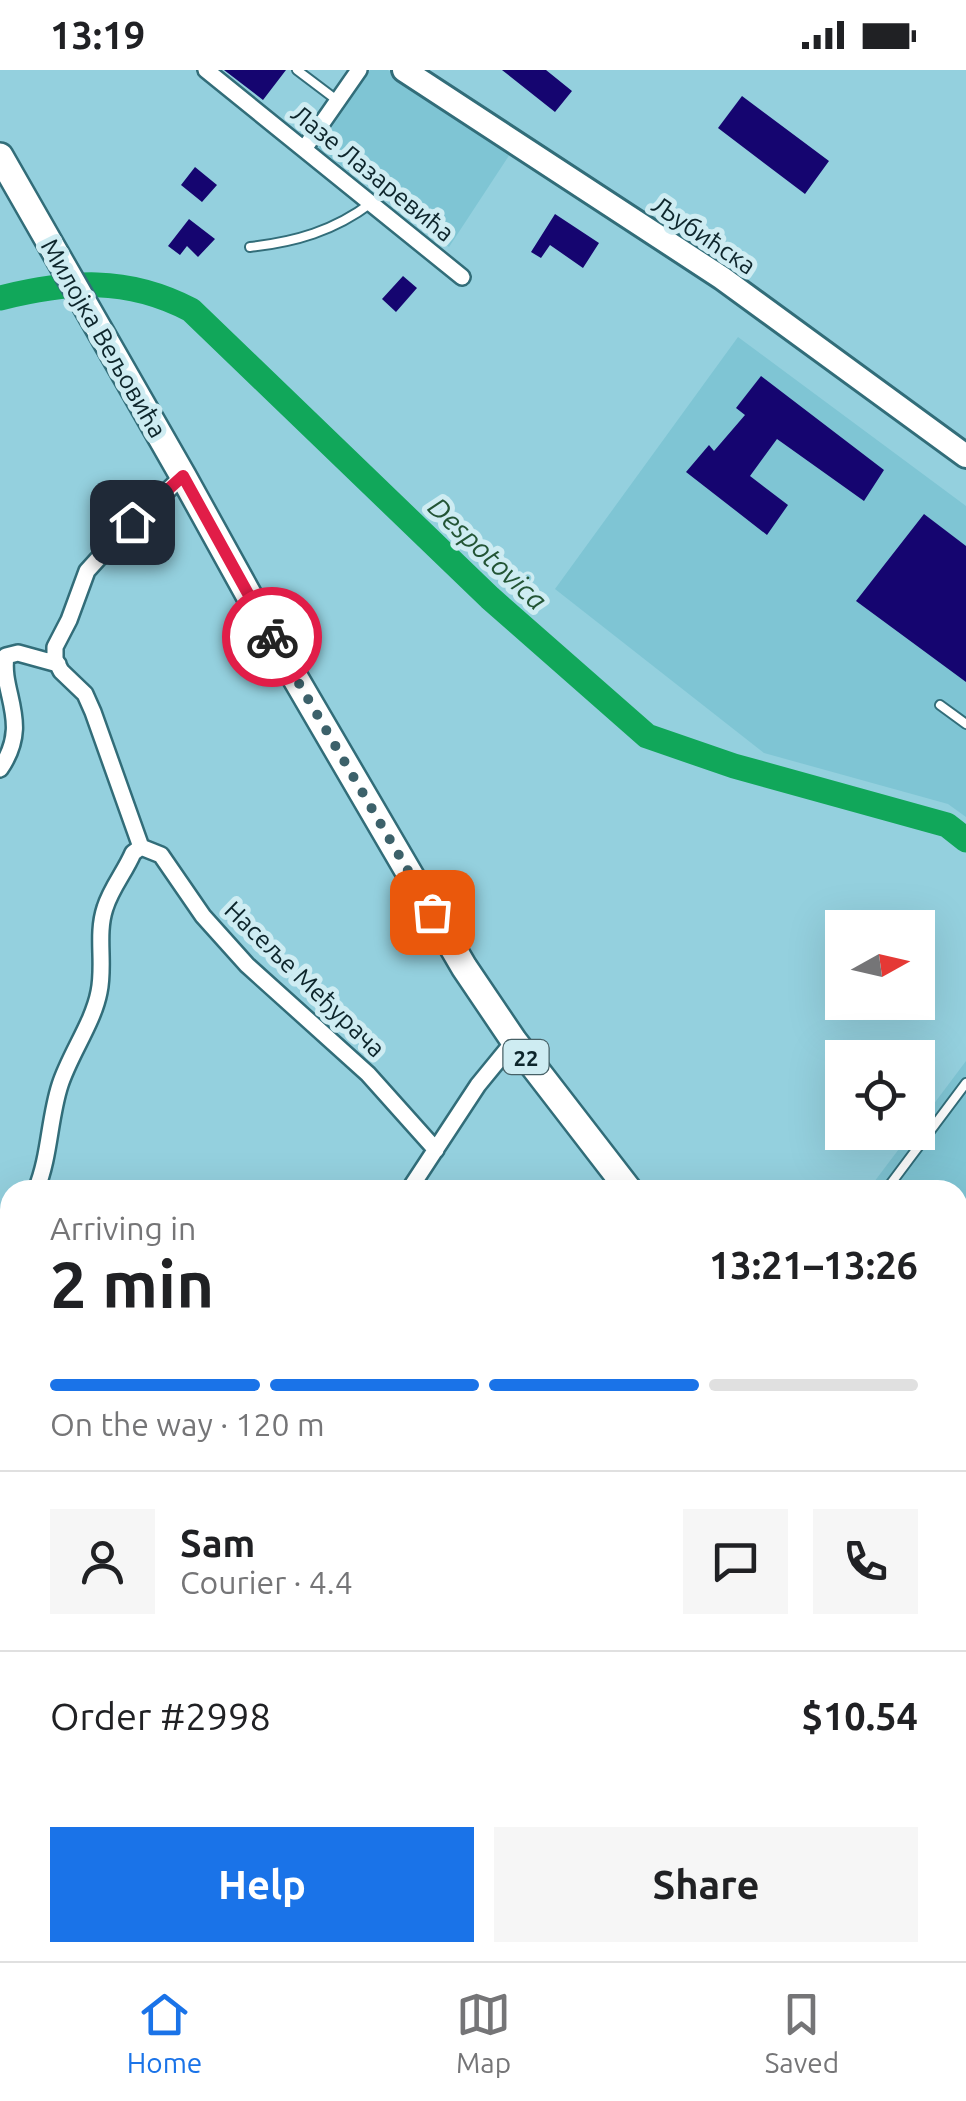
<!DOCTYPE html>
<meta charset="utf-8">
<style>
:root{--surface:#fff;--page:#f6f6f6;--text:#202124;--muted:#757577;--line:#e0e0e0;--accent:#1a73e8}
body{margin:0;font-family:Ubuntu,sans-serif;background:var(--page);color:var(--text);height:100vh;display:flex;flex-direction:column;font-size:38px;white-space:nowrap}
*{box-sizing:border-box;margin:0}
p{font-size:32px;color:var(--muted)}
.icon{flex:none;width:55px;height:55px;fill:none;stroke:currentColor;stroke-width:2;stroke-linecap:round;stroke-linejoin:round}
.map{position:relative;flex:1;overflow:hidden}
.sheet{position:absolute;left:0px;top:1110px;width:968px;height:782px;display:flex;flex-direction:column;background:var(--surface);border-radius:30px 30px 0 0;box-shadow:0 10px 40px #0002}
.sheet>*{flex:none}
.needle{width:65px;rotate:82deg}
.tools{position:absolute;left:825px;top:840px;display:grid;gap:20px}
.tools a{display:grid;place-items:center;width:110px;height:110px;border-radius:0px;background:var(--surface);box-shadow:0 10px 40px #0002;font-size:50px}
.pin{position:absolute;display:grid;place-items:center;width:85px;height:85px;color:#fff;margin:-42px;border-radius:20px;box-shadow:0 5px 15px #0006}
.courier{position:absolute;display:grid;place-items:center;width:100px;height:100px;margin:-50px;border:8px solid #e11d48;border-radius:50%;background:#fff;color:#222;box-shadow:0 2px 12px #0007}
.headline em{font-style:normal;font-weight:600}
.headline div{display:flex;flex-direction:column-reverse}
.headline{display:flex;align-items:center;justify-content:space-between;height:170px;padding:0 50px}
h1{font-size:65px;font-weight:600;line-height:75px}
.bar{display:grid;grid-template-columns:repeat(4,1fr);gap:15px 10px;align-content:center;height:120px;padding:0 50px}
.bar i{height:12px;border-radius:8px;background:var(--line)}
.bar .active{background:var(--accent)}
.bar p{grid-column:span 4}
.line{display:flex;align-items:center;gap:25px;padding:0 50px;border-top:2px solid var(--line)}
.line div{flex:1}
.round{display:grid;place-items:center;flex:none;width:105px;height:105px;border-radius:0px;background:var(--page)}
.cta{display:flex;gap:20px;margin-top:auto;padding:20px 50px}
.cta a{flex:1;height:115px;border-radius:0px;background:var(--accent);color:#fff;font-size:40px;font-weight:600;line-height:115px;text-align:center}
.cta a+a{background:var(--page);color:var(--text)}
.status{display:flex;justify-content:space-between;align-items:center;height:70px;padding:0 50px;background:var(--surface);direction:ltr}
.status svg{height:28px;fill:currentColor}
.tab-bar{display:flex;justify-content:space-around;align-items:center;height:140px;border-top:2px solid var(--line);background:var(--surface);font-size:28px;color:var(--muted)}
.tab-bar a{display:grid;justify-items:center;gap:5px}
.tab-bar .active{color:var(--accent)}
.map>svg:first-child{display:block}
.built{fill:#7fc5d4}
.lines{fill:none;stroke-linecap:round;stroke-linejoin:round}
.river{stroke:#11a75a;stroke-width:25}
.building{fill:#150570}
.lane-casing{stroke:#326d79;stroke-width:12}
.street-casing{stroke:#326d79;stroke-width:20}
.secondary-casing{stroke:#326d79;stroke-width:28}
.primary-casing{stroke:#326d79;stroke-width:30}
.lane{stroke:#fff;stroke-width:8}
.street{stroke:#fff;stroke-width:15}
.secondary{stroke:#fff;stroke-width:22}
.primary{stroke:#fff;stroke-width:25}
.done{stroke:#3c616a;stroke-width:10;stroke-dasharray:0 18}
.route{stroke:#e11d48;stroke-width:12}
.labels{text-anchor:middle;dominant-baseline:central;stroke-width:10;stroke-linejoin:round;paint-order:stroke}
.shield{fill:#ceecf2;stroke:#476167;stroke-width:2.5}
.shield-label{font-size:22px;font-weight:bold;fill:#0d252b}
.street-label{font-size:25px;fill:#0d252b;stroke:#ceecf2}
.water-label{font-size:28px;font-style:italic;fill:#235535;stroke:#ceecf2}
</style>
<div class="status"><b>13:19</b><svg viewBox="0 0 49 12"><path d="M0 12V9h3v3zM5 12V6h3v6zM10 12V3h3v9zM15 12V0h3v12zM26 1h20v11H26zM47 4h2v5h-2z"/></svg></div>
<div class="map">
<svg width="966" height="1891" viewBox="0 0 966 1891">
<rect width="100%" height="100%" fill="#94d0de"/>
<path class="built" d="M370,0h18l122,84 -61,93 -131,-99z
M738,267l228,169v311l-18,-13 -184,-51 -209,-164z
M966,991v414l-8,-7v-278h-90l43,-57 7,-1v-7z
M958,1479l8,8v404h-67l2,-8 57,-1z"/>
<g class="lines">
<path class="river" d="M0,228c69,-17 126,-22 191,12l299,288 157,138 87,30 213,59 19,15"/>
</g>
<path class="building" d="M224,0h62l-23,30z
M502,0h44l26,21 -17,21z
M742,26l87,65 -24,33 -87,-66z
M195,97l22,18 -15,17 -21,-17z
M555,144l44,29 -16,25 -33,-23 -9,13 -10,-6z
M189,149l26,20 -17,18 -11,-11 -7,9 -12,-9z
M403,206l14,12 -21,24 -14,-13z
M761,306l123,94 -20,31 -87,-62 -27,37 38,29 -21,30 -81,-63 23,-27 5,6 31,-36 -9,-7z
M924,444l42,32v136l-110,-81z"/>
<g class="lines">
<g class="lane-casing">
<path id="lane" d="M297,0l41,31
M250,177c45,-5 84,-16 121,-44
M940,635l26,19
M886,1120l80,-107
M958,1373l8,7"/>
</g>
<g class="street-casing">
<path id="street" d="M206,0l256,207
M304,79l55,-79
M0,699c32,-46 0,-76 6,-113l12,-3 40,11
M141,777l-48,-135 -8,-18 -24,-23 -6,-12v-12l14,-27 18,-49 29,-32 67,-63
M36,1120c14,-34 13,-71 24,-105 10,-31 33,-62 39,-93 6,-28 -3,-57 6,-84 6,-20 20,-36 28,-55l8,-6 20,8 42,61 44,49 121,109 68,76
M409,1120l69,-105 36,-44
M0,1204l10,-21
M958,1635h8
M62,1891l5,-9
M741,1891l2,-9"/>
</g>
<g class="secondary-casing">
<path id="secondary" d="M404,0l318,208 244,178"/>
</g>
<g class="primary-casing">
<path id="primary" d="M0,86l183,320 100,181 181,310 50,74 115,149
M958,1460l8,7"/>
</g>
<use href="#lane" class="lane"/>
<use href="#street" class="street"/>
<use href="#secondary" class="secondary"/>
<use href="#primary" class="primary"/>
</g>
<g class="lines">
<path class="done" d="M272,567l160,275"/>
<path class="route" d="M132,452l51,-46 89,161"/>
</g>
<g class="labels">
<rect class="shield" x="503.5" y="970" width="45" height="34" rx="8"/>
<g class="shield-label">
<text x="526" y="987">22</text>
</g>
<g class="street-label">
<text transform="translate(373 103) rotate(39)">Лазе Лазаревића</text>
<text transform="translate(704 165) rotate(34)">Љубићска</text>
<text transform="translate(104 268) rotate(60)">Милојка Вељовића</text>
<text transform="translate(305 909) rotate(44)">Насеље Међурача</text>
</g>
<g class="water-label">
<text transform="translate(488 483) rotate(43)">Despotovica</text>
</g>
</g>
</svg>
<div class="tools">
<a><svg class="needle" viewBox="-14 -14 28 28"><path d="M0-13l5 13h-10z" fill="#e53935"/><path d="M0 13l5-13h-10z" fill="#757577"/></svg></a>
<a><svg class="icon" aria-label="locate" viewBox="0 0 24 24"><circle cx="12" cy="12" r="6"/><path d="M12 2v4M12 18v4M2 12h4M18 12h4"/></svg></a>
</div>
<div class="pin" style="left:432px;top:842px;background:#ea580c"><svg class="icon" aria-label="bag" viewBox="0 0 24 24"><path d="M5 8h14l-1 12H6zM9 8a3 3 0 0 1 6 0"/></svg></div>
<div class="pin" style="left:132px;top:452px;background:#1f2937"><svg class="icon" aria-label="home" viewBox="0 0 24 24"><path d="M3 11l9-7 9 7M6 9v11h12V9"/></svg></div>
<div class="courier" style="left:272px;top:567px"><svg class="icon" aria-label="bike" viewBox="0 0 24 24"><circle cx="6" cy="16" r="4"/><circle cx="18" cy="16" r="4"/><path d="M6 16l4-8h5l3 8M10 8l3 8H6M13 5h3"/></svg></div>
<section class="sheet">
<div class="headline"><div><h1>2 min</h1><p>Arriving in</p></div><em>13:21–13:26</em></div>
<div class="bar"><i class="active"></i><i class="active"></i><i class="active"></i><i></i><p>On the way · 120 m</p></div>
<div class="line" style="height:180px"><a class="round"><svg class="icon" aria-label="person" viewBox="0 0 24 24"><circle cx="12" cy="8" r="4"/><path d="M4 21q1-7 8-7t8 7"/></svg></a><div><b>Sam</b><p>Courier · 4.4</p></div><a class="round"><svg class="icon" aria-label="chat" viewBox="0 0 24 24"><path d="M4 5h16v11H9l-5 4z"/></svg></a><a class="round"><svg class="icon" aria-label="phone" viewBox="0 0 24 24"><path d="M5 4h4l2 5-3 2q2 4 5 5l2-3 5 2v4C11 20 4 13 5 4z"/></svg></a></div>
<div class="line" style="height:130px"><div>Order #2998</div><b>$10.54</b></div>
<div class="cta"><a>Help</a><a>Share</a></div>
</section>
</div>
<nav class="tab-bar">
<a class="active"><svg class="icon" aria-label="home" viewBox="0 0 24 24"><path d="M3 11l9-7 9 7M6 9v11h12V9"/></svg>Home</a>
<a><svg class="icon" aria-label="map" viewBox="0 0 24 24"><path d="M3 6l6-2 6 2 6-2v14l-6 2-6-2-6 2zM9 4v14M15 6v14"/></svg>Map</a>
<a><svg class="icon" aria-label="saved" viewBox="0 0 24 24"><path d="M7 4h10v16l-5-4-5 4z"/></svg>Saved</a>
</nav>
